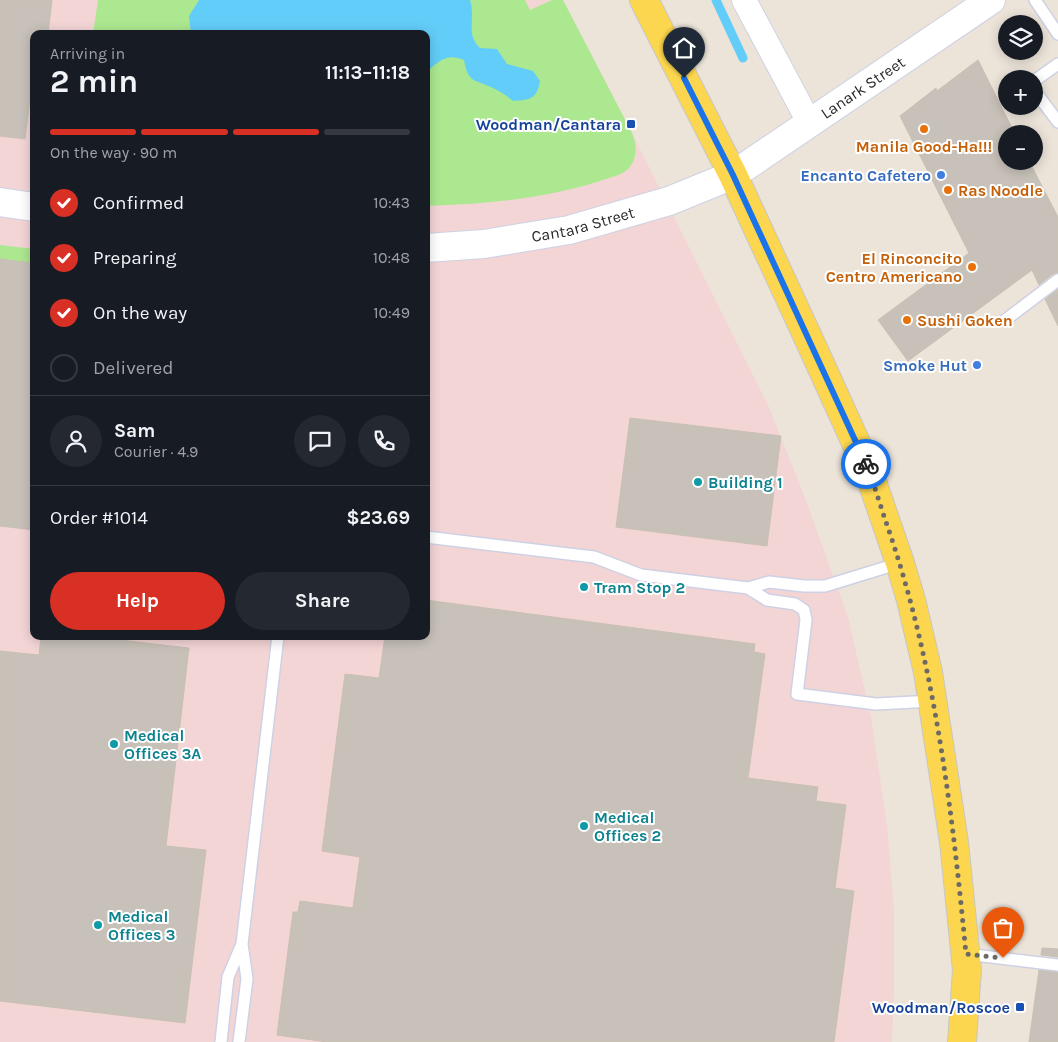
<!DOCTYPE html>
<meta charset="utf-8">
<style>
:root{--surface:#171b24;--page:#242831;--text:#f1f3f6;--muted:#9ea1a6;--line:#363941;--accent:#d93025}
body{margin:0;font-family:Karla,sans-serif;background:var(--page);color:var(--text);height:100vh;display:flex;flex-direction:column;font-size:19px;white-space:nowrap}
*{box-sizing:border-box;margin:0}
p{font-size:16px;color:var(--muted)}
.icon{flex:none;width:28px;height:28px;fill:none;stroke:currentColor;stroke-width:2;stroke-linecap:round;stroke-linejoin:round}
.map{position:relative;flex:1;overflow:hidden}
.sheet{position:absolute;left:30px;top:30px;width:400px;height:610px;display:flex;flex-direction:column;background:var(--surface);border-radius:10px;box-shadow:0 2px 12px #0003}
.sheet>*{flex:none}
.fabs{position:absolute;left:998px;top:15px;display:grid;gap:10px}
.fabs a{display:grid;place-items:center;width:45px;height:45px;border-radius:50%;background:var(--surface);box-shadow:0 2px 12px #0003;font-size:25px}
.pin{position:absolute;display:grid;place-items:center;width:42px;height:42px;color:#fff;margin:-51px -21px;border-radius:50% 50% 50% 0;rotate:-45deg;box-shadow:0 0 5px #0007}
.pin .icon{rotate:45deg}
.courier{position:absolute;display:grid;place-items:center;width:50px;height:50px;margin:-25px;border:4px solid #1a73e8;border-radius:50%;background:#fff;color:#222;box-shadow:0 1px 6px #0007}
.head em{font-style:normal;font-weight:700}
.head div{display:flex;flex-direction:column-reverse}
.head{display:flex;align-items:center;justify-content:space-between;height:85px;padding:0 20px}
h1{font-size:32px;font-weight:700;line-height:38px}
.bar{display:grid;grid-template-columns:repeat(4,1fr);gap:8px 5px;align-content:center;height:60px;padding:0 20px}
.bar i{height:6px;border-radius:4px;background:var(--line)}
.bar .active{background:var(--accent)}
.bar p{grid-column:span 4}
.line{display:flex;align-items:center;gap:12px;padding:0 20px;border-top:1px solid var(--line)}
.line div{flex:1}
.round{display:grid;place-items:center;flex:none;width:52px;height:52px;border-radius:26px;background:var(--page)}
ol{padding:0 20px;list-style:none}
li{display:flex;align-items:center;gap:15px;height:55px}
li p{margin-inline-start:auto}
li .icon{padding:5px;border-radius:50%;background:var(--accent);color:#fff;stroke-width:4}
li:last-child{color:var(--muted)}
li i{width:28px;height:28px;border:2px solid var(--line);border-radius:50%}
.action{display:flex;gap:10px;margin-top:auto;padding:10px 20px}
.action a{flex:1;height:58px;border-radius:30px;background:var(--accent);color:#fff;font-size:20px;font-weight:700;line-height:58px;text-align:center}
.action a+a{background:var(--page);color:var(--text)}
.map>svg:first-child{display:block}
.medical{fill:#f4d5d6;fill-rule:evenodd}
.green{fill:#ace890}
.water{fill:#62cdf8}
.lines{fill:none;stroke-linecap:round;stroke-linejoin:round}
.stream{stroke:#62cdf8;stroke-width:9}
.building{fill:#c7c1b9;stroke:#c8c0b2}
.service-casing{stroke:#ced1e3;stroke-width:14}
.minor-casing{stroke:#ced1e3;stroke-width:26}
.tertiary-casing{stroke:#ced1e3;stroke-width:30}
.primary-casing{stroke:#c7c7c7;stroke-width:30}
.service{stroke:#fff;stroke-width:11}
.minor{stroke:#fff;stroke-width:24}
.tertiary{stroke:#fff;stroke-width:28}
.primary{stroke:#fcd64e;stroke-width:28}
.done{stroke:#6d6a66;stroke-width:5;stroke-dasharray:0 9}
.route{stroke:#1a73e8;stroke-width:6}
.transit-dot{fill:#1a4fb4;stroke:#fff;stroke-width:2}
.food-dot{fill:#e8710a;stroke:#fff;stroke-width:2}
.shop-dot{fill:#3f7fe0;stroke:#fff;stroke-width:2}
.culture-dot{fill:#0f9aa8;stroke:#fff;stroke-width:2}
.labels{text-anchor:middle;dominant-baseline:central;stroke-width:4;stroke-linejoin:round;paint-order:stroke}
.street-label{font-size:16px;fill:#282828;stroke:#fff}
.transit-label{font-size:16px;font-weight:bold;fill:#164399;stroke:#fff;text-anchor:end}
.food-label{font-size:16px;font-weight:bold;fill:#c56008;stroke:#fff;text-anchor:start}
.shop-label{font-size:16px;font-weight:bold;fill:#366cbe;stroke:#fff;text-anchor:end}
.culture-label{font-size:16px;font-weight:bold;fill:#0d838f;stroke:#fff;text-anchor:start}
</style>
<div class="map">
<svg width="1058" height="1042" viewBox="0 0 1058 1042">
<rect width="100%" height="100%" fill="#ece4d9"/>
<path class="medical" d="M0,0h563l69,133 137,274 35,88 44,122 23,100 16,108 7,85v82l-2,50h-892zM34,34h392v602h-392z"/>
<path class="green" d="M98,0h427l5,10 22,-10h11l69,133c5,11 6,26 -4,36 -7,7 -18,8 -28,12 -56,18 -115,23 -174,25v-172h-333z
M0,245l34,4v14l-34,-4z"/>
<path class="water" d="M199,0h271c6,19 -5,34 10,48l17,1 10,15 26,7 7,10c-3,18 -10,19 -27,20 -6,-5 -13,-10 -20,-13 -18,-9 -25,-4 -29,-28 -18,-7 -24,1 -38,12v-38h-235l-2,-18z"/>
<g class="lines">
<path class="stream" d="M716,0l27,58"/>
</g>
<path class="building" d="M0,0h52l-4,34h-14v34l-9,71 -25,-3z
M978,60l37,74h-9v27h23l29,56v56l-5,1 -14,11 -7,-15 -124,91 -30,-41 91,-67 -69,-137 36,-28 1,3z
M0,259l34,4v267l-34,-4z
M1058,289v37l-13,-27z
M630,418l151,18 -14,110 -151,-19z
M426,600l329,44 -1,8 11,2 -17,124 70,9 -2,14 30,4 -11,83 19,3 -20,151h-507l-50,-7 16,-123h5l2,-11 53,7 7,-51 -38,-6 23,-177 34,4 6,-42h41z
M41,636h79v4l69,8 -23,198 40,4 -21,173 -185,-22v-350l39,4z
M1042,948l16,1v8l-17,-2z
M1039,970l19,2v70h-29z"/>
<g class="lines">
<g class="service-casing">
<path id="service" d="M1035,0l23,34
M1034,81l24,-17
M1034,90l24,32
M1004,321l54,-41
M426,537l168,20 47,18 107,13 21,-6 35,4h21l75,-23
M748,588l19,12 28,4 9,6 2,10 -9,74 79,10 57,-3
M242,944l36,-308
M966,954l92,11
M221,1042l7,-65 14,-33 5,35 -8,63"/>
</g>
<g class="minor-casing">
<path id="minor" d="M744,0l66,124"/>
</g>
<g class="tertiary-casing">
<g id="tertiary">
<path d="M0,202l34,5"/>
<path id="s1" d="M426,248l58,-4 85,-14 100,-29 64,-26 258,-175"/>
</g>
</g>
<g class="primary-casing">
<path id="primary" d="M644,0l89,175 79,171 55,121 33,96 11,37 17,72 26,170 13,128 -5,72"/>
</g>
<use href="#service" class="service"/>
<use href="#minor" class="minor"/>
<use href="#tertiary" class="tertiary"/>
<use href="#primary" class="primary"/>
</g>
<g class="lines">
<path class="done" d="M866,464c8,19 14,41 21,61 48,138 65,284 79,429l37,4"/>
<path class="route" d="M684,78l49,97 133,289"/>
</g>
<g class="transit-dot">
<rect x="626" y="119" width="10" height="10" rx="2.5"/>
<rect x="1015" y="1002" width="10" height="10" rx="2.5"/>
</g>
<g class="food-dot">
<circle cx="924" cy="129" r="5"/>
<circle cx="948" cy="190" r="5"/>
<circle cx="972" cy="267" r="5"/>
<circle cx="907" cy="320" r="5"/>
</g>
<g class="shop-dot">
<circle cx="941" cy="175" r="5"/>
<circle cx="977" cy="365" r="5"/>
</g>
<g class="culture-dot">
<circle cx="698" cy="482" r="5"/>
<circle cx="584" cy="587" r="5"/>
<circle cx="114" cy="744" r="5"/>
<circle cx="584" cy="826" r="5"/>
<circle cx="98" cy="925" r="5"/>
</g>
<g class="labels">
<g class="street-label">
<text stroke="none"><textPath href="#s1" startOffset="474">Lanark Street</textPath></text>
<text stroke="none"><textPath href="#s1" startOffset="159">Cantara Street</textPath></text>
</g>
<g class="transit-label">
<text x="621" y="124">Woodman/Cantara</text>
<text x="1010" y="1007">Woodman/Roscoe</text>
</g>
<g class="food-label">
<text x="924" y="146" text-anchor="middle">Manila Good-Ha!!!</text>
<text x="958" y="190">Ras Noodle</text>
<text x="962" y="258" text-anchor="end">El Rinconcito<tspan x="962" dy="18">Centro Americano</tspan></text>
<text x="917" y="320">Sushi Goken</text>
</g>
<g class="shop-label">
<text x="931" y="175">Encanto Cafetero</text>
<text x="967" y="365">Smoke Hut</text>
</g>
<g class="culture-label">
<text x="708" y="482">Building 1</text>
<text x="594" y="587">Tram Stop 2</text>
<text x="124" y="735">Medical<tspan x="124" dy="18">Offices 3A</tspan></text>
<text x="594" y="817">Medical<tspan x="594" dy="18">Offices 2</tspan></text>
<text x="108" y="916">Medical<tspan x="108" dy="18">Offices 3</tspan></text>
</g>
</g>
</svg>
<div class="fabs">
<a><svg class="icon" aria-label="layers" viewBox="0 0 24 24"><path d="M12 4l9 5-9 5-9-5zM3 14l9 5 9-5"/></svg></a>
<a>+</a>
<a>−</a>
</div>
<div class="pin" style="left:1003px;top:958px;background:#ea580c"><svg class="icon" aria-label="bag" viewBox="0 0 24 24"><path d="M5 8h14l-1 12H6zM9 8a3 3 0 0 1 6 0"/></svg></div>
<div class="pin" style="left:684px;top:78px;background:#1f2937"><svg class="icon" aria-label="home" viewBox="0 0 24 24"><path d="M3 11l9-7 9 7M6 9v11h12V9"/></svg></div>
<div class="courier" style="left:866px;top:464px"><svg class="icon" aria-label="bike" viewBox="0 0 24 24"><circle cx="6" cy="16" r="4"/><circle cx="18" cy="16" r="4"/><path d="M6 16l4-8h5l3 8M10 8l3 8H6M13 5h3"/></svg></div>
<section class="sheet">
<div class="head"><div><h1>2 min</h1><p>Arriving in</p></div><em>11:13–11:18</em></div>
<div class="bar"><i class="active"></i><i class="active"></i><i class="active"></i><i></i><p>On the way · 90 m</p></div>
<ol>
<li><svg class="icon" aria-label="check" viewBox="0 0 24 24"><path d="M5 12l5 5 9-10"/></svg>Confirmed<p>10:43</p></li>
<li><svg class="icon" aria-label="check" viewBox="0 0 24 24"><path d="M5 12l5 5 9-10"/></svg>Preparing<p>10:48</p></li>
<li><svg class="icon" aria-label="check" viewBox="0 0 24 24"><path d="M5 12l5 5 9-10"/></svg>On the way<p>10:49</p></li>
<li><i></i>Delivered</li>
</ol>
<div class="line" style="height:90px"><a class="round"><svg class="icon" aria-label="person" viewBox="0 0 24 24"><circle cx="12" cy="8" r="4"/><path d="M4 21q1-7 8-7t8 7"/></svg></a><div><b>Sam</b><p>Courier · 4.9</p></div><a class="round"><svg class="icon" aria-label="chat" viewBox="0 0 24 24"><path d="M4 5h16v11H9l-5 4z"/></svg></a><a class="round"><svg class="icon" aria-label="phone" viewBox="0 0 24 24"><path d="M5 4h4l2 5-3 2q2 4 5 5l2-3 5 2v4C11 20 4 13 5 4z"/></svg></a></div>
<div class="line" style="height:65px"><div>Order #1014</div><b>$23.69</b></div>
<div class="action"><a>Help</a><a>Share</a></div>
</section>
</div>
